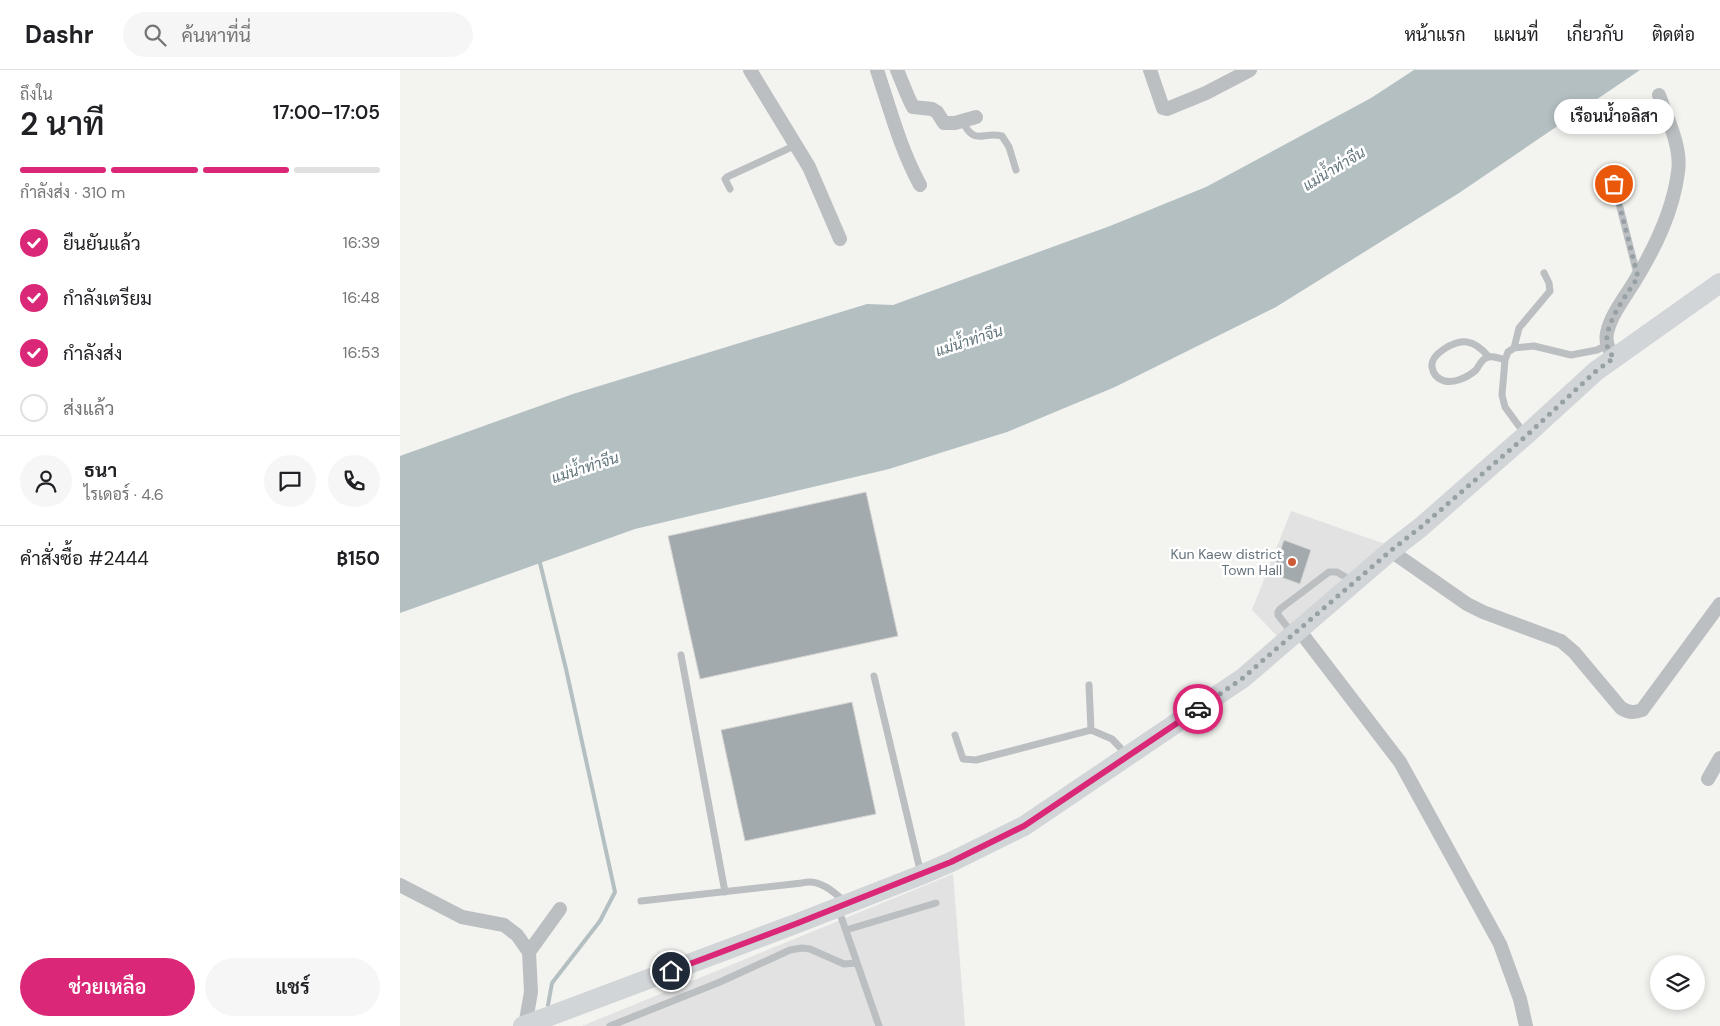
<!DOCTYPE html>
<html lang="th">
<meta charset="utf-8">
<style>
:root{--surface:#fff;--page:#f6f6f6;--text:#202124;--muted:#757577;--line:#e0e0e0;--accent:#db2777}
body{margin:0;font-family:"DM Sans",Sarabun,sans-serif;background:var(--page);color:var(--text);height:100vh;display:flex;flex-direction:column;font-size:19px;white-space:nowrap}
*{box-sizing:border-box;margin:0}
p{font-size:16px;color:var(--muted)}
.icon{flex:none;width:28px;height:28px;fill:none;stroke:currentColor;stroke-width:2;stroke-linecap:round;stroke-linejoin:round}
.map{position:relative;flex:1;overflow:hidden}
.sheet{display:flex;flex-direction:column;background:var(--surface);width:400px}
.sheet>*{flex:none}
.buttons{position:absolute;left:1250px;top:885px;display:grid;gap:10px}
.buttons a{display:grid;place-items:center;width:55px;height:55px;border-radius:50%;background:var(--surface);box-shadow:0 2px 8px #0003;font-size:25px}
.pin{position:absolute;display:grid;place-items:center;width:42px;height:42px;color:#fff;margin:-21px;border:2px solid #fff;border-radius:50%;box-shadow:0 1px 5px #0007}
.courier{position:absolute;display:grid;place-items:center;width:50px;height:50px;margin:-25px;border:4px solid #db2777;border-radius:50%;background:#fff;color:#222;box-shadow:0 1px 6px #0007}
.bubble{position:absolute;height:35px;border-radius:18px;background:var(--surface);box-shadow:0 2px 8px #0003;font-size:16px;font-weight:600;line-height:35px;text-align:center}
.summary em{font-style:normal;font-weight:600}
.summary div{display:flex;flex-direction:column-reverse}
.summary{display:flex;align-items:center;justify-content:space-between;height:85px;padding:0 20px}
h1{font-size:32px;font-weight:600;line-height:38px}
.bar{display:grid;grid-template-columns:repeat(4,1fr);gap:8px 5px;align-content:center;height:60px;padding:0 20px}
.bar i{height:6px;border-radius:4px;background:var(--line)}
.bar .on{background:var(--accent)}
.bar p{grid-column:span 4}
.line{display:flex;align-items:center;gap:12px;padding:0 20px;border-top:1px solid var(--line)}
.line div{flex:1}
.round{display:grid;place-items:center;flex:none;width:52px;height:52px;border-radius:26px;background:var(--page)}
ol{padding:0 20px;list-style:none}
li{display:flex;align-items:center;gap:15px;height:55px}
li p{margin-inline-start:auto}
li .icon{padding:5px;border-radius:50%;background:var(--accent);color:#fff;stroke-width:4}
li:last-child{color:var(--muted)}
li i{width:28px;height:28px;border:2px solid var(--line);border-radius:50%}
.cta{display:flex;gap:10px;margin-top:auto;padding:10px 20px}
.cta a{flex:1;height:58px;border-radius:30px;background:var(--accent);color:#fff;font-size:20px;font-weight:600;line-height:58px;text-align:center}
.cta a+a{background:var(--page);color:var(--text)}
header{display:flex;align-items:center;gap:30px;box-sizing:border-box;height:70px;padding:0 25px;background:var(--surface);border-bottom:1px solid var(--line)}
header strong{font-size:24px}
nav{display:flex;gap:28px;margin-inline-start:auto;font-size:18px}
.search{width:350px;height:45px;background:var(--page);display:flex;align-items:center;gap:12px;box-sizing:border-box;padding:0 18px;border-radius:28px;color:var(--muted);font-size:19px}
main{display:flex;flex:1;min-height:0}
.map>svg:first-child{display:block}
.built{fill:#e1e2e1}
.water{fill:#b4bfc2}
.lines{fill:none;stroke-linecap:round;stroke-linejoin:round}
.stream{stroke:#b4bfc2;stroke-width:4}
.building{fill:#a3aaae;stroke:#d5d5d3}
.lane{stroke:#bbbfc1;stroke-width:7}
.street{stroke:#bbbfc1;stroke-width:14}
.secondary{stroke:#d1d5d8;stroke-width:20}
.done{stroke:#97a0a5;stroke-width:5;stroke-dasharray:0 9}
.route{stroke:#db2777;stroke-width:6}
.poi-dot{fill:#cc5b38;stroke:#fff;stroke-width:2}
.labels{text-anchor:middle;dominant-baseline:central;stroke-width:5;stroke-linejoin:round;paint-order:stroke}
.poi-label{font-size:14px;fill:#66737d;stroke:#fff;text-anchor:end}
.water-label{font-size:15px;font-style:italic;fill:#62747b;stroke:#fff}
</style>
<header>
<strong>Dashr</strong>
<div class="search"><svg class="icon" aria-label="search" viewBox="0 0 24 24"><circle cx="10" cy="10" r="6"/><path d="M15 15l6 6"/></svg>ค้นหาที่นี่</div>
<nav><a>หน้าแรก</a><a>แผนที่</a><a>เกี่ยวกับ</a><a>ติดต่อ</a></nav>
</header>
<main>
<section class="sheet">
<div class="summary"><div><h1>2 นาที</h1><p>ถึงใน</p></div><em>17:00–17:05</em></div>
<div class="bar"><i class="on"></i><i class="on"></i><i class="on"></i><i></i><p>กำลังส่ง · 310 m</p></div>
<ol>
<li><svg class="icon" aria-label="check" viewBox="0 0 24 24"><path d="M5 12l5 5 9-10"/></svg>ยืนยันแล้ว<p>16:39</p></li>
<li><svg class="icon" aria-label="check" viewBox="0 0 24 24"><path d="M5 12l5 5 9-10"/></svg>กำลังเตรียม<p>16:48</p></li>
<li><svg class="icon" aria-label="check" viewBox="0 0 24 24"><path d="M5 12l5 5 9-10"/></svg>กำลังส่ง<p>16:53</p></li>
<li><i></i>ส่งแล้ว</li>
</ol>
<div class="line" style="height:90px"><a class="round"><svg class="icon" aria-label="person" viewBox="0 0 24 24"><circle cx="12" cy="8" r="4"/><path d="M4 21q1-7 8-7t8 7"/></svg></a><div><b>ธนา</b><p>ไรเดอร์ · 4.6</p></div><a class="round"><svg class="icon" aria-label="chat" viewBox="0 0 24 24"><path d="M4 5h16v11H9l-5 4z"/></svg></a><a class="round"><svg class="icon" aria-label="phone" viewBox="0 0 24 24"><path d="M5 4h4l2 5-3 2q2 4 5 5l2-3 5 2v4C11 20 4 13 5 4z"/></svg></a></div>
<div class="line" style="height:65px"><div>คำสั่งซื้อ #2444</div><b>฿150</b></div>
<div class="cta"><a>ช่วยเหลือ</a><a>แชร์</a></div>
</section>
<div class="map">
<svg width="1320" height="956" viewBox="0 0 1320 956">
<rect width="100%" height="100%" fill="#f3f3f0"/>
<path class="built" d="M891,441l94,33 -106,94 -27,-28z
M553,804l12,152h-383z"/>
<path class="water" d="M1014,0h226l-181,123 -183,114 -161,80 -108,45 -118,37 -254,60 -235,84v-157l173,-62 294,-90 26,1 217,-79 96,-39 165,-89z"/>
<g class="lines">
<path class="stream" d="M139,489l27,110 49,223 -15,29 -48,62 -4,22"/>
</g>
<path class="building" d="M466,422l32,144 -198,43 -32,-143z
M884,470l27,10 -11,34 -28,-10z
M452,632l24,112 -131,27 -24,-111z"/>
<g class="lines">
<path class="lane" d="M562,51c14,26 19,10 40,15l7,11 7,23
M1214,114l23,90
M330,119l-5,-10 2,-2 69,-32
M1114,278l5,-20 31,-37 -1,-8 -5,-10
M1089,287c-6,-7 -13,-14 -22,-15 -12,-2 -37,12 -35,25 1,5 4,10 8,12 11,7 28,-2 36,-9 3,-4 5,-10 10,-12 5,-3 13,0 19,2
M1124,363l-19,-26 -3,-12 3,-35 3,-8 6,-4 20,-2 37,9 26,-5 10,-5
M892,563l-14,-18v-3l2,-3 49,-37h8l15,9
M281,585l44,237
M474,606l47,198
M691,660l21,9 15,16
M555,665l8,24 13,1 115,-30 -2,-45
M241,831l161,-18c17,-5 32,9 43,19
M438,838l41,118
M446,860l90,-27
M210,956l110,-44 70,-32 12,-2 8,1 34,15 13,-1"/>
<path class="street" d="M350,0l59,97 31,72
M477,0c13,39 23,78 43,115
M497,0l12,29 4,8 19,2 5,3 7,11h11l21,-6
M750,0l13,38 4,1 39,-16 44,-23
M1214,288c-5,-9 -9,-15 -7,-25 4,-19 19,-37 29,-54 20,-33 37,-68 42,-107 4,-25 -11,-54 -19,-77
M991,481l76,53 16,8 78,29 13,11 47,56c8,5 13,5 21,2l78,-106
M899,560l101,132 100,182 20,55 6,27
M1308,709l12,-21
M0,815l62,32 42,8 13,10 12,17 2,40 -6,34
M129,882l31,-43"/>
<path class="secondary" d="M123,956l275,-103 123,-48 30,-13 73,-36 219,-148 151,-130 27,-21 105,-92 70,-64 124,-88"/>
</g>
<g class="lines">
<path class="done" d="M798,639l45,-31 25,-22 126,-108 27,-21 105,-91 70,-65 18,-13c-3,-4 -7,-9 -7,-14 -3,-20 20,-50 31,-67l-24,-93"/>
<path class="route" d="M271,901l127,-48 153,-61 73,-36 174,-117"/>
</g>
<circle class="poi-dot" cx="892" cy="492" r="5"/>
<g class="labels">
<g class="poi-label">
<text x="882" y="484">Kun Kaew district<tspan x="882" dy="16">Town Hall</tspan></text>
</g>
<g class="water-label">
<text transform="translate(934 99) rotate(-31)">แม่น้ำท่าจีน</text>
<text transform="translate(569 271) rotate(-18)">แม่น้ำท่าจีน</text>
<text transform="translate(185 398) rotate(-18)">แม่น้ำท่าจีน</text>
</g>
</g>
</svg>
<div class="buttons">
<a><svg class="icon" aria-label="layers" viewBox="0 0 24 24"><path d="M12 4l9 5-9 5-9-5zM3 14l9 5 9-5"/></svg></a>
</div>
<div class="pin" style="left:1214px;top:114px;background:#ea580c"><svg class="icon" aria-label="bag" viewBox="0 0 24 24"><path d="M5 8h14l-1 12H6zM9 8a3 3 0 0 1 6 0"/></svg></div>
<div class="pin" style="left:271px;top:901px;background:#1f2937"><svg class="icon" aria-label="home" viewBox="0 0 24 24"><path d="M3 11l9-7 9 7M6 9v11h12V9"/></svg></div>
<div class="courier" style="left:798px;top:639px"><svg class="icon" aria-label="car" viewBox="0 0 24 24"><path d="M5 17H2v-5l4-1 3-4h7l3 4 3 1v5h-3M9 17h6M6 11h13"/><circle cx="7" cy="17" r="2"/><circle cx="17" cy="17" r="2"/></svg></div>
<div class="bubble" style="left:1154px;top:29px;width:120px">เรือนน้ำอลิสา</div>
</div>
</main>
